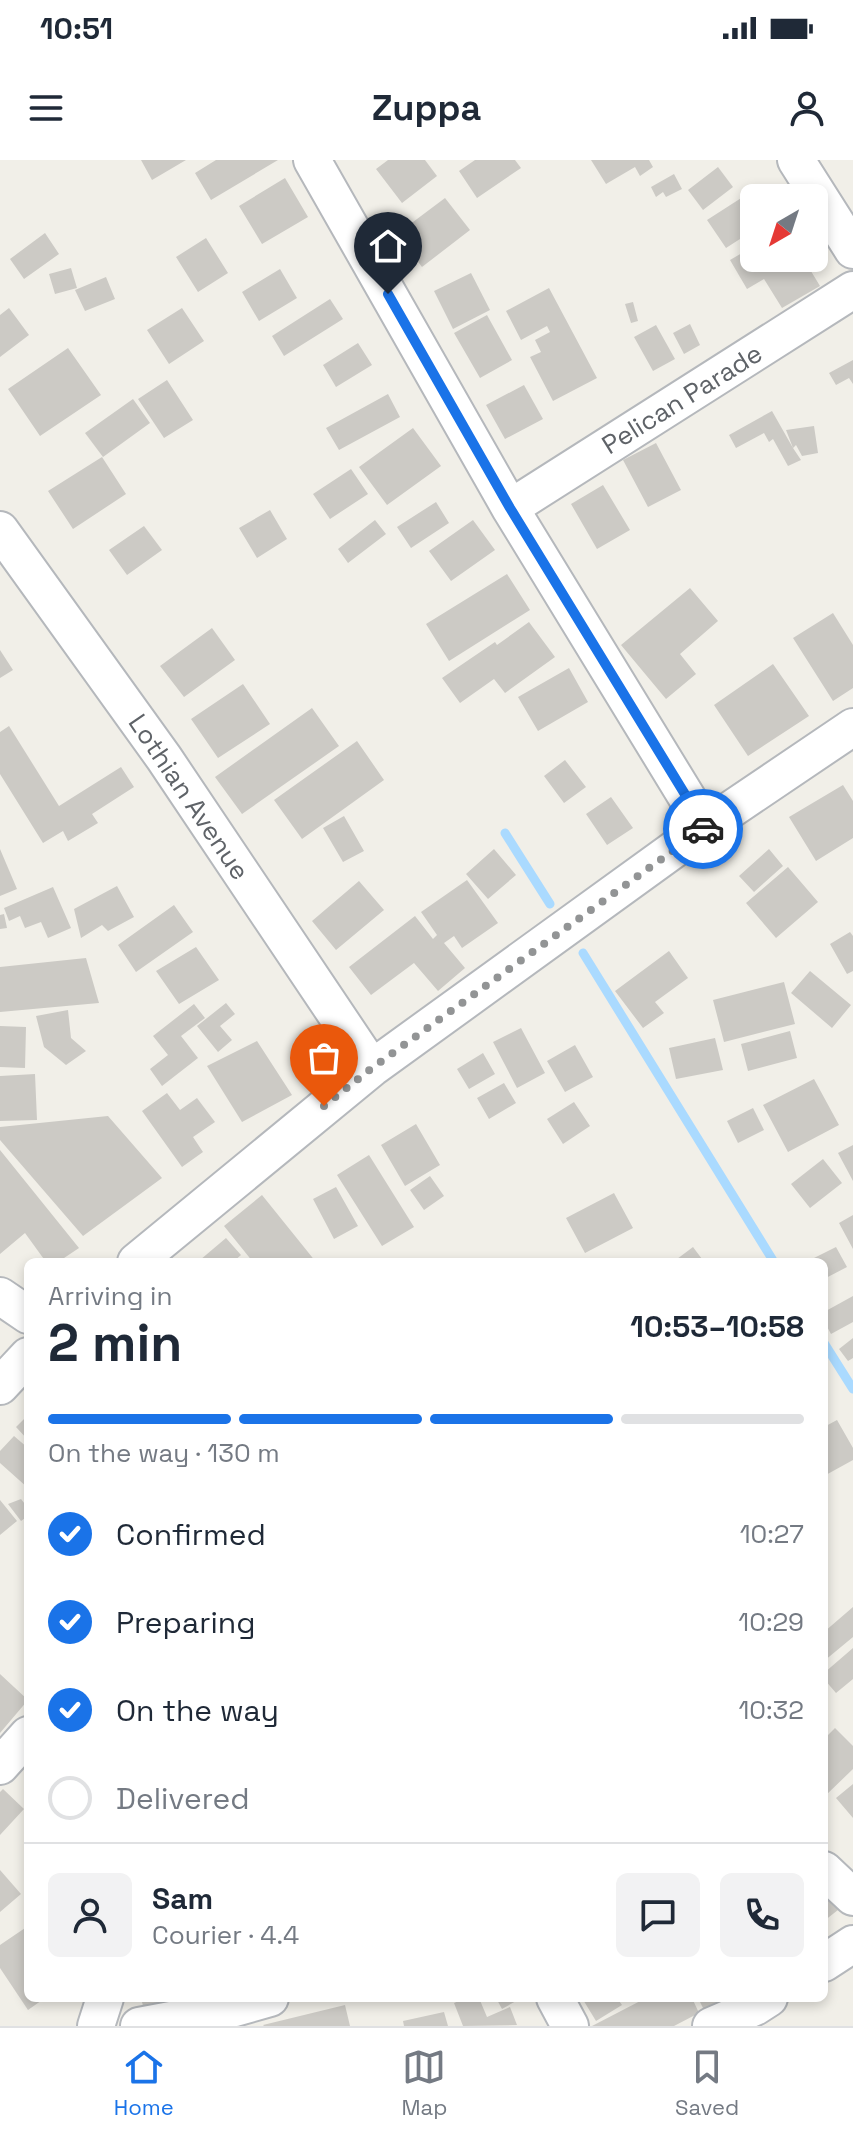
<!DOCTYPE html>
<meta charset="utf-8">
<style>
:root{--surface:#fff;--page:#f2f2f3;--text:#1f2937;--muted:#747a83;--line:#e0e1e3;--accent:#1a73e8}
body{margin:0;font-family:"Space Grotesk",sans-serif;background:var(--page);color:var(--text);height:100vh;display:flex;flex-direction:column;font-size:30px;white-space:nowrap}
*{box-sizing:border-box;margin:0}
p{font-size:26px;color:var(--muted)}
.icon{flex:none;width:44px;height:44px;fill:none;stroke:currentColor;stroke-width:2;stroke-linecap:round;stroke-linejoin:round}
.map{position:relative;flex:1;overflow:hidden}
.side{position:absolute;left:24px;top:1098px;width:804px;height:744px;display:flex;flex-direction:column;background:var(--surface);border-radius:12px;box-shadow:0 4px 12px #0003}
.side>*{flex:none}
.needle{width:52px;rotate:219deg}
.controls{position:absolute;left:740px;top:24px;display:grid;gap:16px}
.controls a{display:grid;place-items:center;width:88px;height:88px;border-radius:12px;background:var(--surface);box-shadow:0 4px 12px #0003;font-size:40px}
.pin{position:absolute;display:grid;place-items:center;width:68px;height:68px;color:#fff;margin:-82px -34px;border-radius:50% 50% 50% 0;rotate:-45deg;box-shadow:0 0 8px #0007}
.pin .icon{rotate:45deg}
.courier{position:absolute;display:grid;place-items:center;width:80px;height:80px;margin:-40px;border:6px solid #1a73e8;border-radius:50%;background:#fff;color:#222;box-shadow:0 2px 10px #0007}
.head em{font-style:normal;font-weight:600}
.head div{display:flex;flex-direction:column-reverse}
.head{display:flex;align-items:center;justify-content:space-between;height:136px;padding:0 24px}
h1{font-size:52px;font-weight:600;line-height:60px}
.bar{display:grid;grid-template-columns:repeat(4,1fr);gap:12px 8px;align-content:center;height:96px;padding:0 24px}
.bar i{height:10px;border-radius:6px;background:var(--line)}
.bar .active{background:var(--accent)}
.bar p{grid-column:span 4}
.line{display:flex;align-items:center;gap:20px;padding:0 24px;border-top:2px solid var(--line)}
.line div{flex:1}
.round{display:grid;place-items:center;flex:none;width:84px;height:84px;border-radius:12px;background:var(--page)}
ol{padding:0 24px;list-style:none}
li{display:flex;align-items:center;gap:24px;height:88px}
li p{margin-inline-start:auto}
li .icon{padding:8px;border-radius:50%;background:var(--accent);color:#fff;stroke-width:4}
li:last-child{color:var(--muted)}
li i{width:44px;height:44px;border:4px solid var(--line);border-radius:50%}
.status{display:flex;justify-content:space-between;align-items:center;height:56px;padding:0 40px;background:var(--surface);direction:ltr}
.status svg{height:22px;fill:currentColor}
header{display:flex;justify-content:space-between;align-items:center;height:104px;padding:0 24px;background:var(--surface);font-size:36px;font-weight:600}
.tabs{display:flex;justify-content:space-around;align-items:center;height:112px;border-top:2px solid var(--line);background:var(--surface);font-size:22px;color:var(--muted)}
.tabs a{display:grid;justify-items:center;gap:4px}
.tabs .active{color:var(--accent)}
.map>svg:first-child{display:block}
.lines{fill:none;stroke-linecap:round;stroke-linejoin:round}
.stream{stroke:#aadaff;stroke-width:9}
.building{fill:#cccac5}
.minor-casing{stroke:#b5b8bc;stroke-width:40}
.minor{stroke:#fff;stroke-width:36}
.done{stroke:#929495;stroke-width:8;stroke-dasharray:0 14.4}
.route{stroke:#1a73e8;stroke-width:10}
.labels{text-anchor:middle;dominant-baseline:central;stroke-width:6;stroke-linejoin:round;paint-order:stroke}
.street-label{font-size:26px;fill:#5f6368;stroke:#fff}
</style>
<div class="status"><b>10:51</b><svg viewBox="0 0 49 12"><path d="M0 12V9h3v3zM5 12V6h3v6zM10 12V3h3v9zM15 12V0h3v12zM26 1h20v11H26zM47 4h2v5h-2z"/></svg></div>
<header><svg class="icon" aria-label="menu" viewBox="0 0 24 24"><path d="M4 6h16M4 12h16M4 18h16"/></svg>Zuppa<svg class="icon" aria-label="person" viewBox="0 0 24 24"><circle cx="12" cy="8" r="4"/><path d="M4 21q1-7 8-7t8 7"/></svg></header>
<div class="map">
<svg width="853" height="1866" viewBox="0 0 853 1866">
<rect width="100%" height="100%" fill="#f1efe8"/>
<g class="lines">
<path class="stream" d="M505,673l45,71
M583,793l191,309
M824,1183l29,46"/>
</g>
<path class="building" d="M141,0h45l-34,20z
M216,0h62l-67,40 -16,-27z
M388,0h37l12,16 -35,27 -26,-34z
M475,0h40l6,8 -44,30 -18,-27z
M591,0h58l4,7 -13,9 -5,-9 -29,17z
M718,7l15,20 -30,23 -15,-20z
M674,14l8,15 -16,8 -3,-5 -7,5 -5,-10z
M285,18l23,39 -46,27 -23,-38z
M749,33l5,8v29l-28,18 -19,-28z
M445,38l25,32 -48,37 -25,-33z
M45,73l14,21 -35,25 -14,-20z
M206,78l22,35 -30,19 -22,-35z
M754,86v12h49l17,28 -38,22 -18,-29 -17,10 -17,-29z
M71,108l6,20 -22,6 -6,-20z
M280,109l17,29 -38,23 -17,-29z
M471,113l19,37 -37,19 -19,-38z
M106,117l9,22 -30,12 -10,-21z
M549,128l48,90 -44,23 -23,-44 11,-5 -6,-12 15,-8 -3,-6 -26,14 -15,-29z
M330,139l13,20 -59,37 -12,-20z
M633,142l5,19 -7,2 -6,-19z
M9,148l20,27 -29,22v-42z
M182,148l22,33 -35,23 -22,-34z
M487,155l25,45 -32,18 -26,-45z
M690,164l10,21 -16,9 -11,-21z
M656,165l19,34 -22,12 -19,-34z
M358,183l14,22 -36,22 -13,-22z
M68,188l33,47 -61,41 -32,-47z
M853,200v24l-4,-6 -13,7 -7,-12z
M167,220l26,40 -29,18 -26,-39z
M524,225l19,34 -38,20 -19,-34z
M388,234l12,23 -61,33 -13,-22z
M133,239l17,24 -47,34 -18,-24z
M772,251l21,37 -7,-18 28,-4 4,27 -16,3 -6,-11 -3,3 8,12 -13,6 -15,-27 -4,3 -5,-9 -28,15 -7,-13z
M413,268l28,38 -54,39 -28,-38z
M656,283l25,47 -33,17 -25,-47z
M102,297l24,37 -53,35 -25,-38z
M351,309l17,25 -38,25 -17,-25z
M603,325l27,45 -33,19 -26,-45z
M436,342l13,21 -38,25 -14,-21z
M270,350l17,29 -30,19 -18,-30z
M375,360l11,14 -38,29 -10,-14z
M473,360l22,30 -44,31 -22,-30z
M144,366l18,24 -35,25 -18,-25z
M507,414l23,36 -81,51 -23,-37z
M690,428l28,33 -38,33 16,20 -30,25 -45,-54z
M833,453l20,32v43l-20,13 -40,-63z
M529,462l26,35 -50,36 -11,-14 -34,24 -18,-25 53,-36 2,3z
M212,468l23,32 -51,37 -24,-31z
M0,490l13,20 -13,8z
M773,504l36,52 -61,40 -34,-51z
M569,508l19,34 -50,29 -20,-34z
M243,524l27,40 -52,34 -27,-39z
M312,548l27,38 -97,68 -27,-37z
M9,566l50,80 62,-39 13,20 -42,27 6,9 -30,18 -5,-10 -20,12 -43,-69v-42z
M357,581l27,39 -82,59 -28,-39z
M565,600l21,27 -22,16 -20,-27z
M843,625l10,16v37l-37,23 -27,-44z
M611,637l22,31 -26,17 -21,-31z
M344,656l20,35 -21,11 -20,-34z
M0,689l17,40 -17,7z
M494,689l22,26 -28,24 -22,-25z
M769,689l14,17 -29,26 -15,-16z
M788,707l30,35 -42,36 -30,-35z
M467,720l31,43 -36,25 -8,-12 -10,7 21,25 -27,23 -24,-28 -43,32 -22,-28 66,-51 18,23 4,-4 -16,-23z
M359,721l25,29 -48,40 -24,-29z
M117,726l17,31 -26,14 -6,-6 -21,13 -7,-29z
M53,727l18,41 -23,10 -7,-16 -16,6 -5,-12 -11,5 -5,-13z
M174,745l19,27 -57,40 -18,-27z
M4,754l3,14 -7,1v-14z
M850,772l3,4v35l-6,3 -17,-30z
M196,787l23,33 -40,24 -23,-33z
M669,791l19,27 -33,24 9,11 -21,15 -28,-37z
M86,798l13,45 -99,9v-45z
M810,811l41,34 -19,23 -41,-35z
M784,822l11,42 -71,18 -11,-42z
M226,843l9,11 -15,12 12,14 -14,12 -21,-26z
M194,844l11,14 -24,18 17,22 -36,28 -12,-17 18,-14 -15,-19z
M68,850l3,28 15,13 -20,14 -22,-18 -8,-31z
M0,866l26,1 -1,41 -25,-1z
M521,868l24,45 -28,15 -24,-46z
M790,871l7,27 -49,13 -7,-27z
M715,878l8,32 -47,9 -7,-31z
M257,881l35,54 -50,27 -35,-56z
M575,885l18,32 -28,15 -18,-31z
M483,893l12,21 -26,15 -12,-20z
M35,914l2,46 -37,1v-45z
M814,919l25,46 -51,27 -25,-47z
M504,923l12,20 -27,16 -12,-21z
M167,933l13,17 17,-12 18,24 -22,15 10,15 -21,15 -40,-56z
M574,942l16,24 -27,18 -16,-25z
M753,948l11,22 -26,13 -11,-22z
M108,956l54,62 -79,58 -83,-96v-13z
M416,964l24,41 -35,21 -24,-41z
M853,985v36l-15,-28z
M0,990l79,98 -21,14h-12l-21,-29 -25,21z
M369,995l45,72 -32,19 -45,-71z
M823,999l19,24 -32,25 -19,-24z
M430,1016l14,20 -20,14 -14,-20z
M336,1027l22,39 -24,13 -21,-40z
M614,1033l19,35 -48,25 -19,-35z
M262,1035l54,67h-63l-29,-36z
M853,1055v34l-14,-26z
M226,1078l15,17 -8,7h-31l-2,-2z
M693,1087l9,12 -4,3h-25z
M836,1087l11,20 -23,12v-17h-18z
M853,1136v26l-22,12 -7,-13v-9z
M853,1178v20l-5,3 -9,-12z
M28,1255v25l-12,-13z
M837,1260l16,28v12l-29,16v-49z
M14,1276l14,12v40l-28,-25v-12z
M21,1339l7,9v8l-7,5 -13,-17z
M0,1340l17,21 -17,14z
M853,1447v30l-29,24v-29z
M853,1488v31l-17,14 -12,-14v-6z
M0,1514l28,26 -28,33z
M835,1568l18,18v23l-29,28v-58z
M853,1624v34l-17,-20z
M3,1629l21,20 -24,26v-43z
M0,1710l21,24 -21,18z
M824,1734l14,16 -14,11z
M28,1766v72h17l-17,12 -28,-42v-23z
M141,1838h72l-68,16z
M466,1838h13l8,19 23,-10 7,18 -54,1 -9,-23z
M496,1838h19l1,3 -14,8z
M582,1838h35l5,7 -26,16z
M646,1838h46l7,15 -25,13h-82z
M698,1838h40l-32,16z
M345,1845l5,21h-86l-1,-1z
M444,1852l4,14h-44l-1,-5z"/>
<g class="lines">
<g class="minor-casing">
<path id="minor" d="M312,0l198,348 195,319
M796,0l57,90
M510,348l343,-218
M0,370l164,228 208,310
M136,1102l236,-194 333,-241 148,-100
M0,1136l28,19
M0,1226l28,-30
M0,1606l28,-31
M824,1710l29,27
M824,1803l29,-19
M555,1838l15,28
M96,1866l9,-28
M139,1866l96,-18 35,-10
M711,1866l44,-19 14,-9"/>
</g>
<use href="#minor" class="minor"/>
</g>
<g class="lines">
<path class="done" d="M324,946l48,-38 331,-239"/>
<path class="route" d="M388,134l122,214 195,319 -2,2"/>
</g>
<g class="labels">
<g class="street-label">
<text transform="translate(682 239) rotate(-32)">Pelican Parade</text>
<text transform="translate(189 637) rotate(56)">Lothian Avenue</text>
</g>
</g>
</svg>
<div class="controls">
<a><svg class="needle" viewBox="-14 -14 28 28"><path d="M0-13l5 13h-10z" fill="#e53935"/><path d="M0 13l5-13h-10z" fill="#747a83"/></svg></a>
</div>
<div class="pin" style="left:324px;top:946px;background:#ea580c"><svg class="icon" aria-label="bag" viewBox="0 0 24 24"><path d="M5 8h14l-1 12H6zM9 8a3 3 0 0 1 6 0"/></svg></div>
<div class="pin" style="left:388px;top:134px;background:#1f2937"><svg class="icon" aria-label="home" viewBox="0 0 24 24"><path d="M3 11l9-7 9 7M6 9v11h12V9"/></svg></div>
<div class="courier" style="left:703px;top:669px"><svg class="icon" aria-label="car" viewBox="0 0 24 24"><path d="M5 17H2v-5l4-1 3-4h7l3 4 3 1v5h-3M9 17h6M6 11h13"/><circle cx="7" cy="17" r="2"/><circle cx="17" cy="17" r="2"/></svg></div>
<section class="side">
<div class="head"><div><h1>2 min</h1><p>Arriving in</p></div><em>10:53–10:58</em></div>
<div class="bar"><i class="active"></i><i class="active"></i><i class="active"></i><i></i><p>On the way · 130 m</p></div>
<ol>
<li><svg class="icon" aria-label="check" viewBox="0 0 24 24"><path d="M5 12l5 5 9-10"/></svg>Confirmed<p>10:27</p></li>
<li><svg class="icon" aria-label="check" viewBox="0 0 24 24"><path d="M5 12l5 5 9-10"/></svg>Preparing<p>10:29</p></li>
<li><svg class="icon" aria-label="check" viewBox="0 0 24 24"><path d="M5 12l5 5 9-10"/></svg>On the way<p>10:32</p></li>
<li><i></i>Delivered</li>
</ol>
<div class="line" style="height:144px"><a class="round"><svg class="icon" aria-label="person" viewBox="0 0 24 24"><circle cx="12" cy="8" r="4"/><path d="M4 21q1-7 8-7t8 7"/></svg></a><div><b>Sam</b><p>Courier · 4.4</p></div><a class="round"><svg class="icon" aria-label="chat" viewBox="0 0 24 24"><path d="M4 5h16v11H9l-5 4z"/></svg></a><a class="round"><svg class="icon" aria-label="phone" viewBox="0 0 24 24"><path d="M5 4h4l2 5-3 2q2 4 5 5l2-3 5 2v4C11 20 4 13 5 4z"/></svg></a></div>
</section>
</div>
<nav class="tabs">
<a class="active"><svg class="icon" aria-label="home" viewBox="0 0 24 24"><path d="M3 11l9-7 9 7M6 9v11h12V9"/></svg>Home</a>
<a><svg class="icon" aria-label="map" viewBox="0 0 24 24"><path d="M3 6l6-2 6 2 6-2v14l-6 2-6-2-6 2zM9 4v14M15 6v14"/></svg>Map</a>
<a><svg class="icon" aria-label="saved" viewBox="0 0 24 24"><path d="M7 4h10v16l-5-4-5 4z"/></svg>Saved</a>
</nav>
